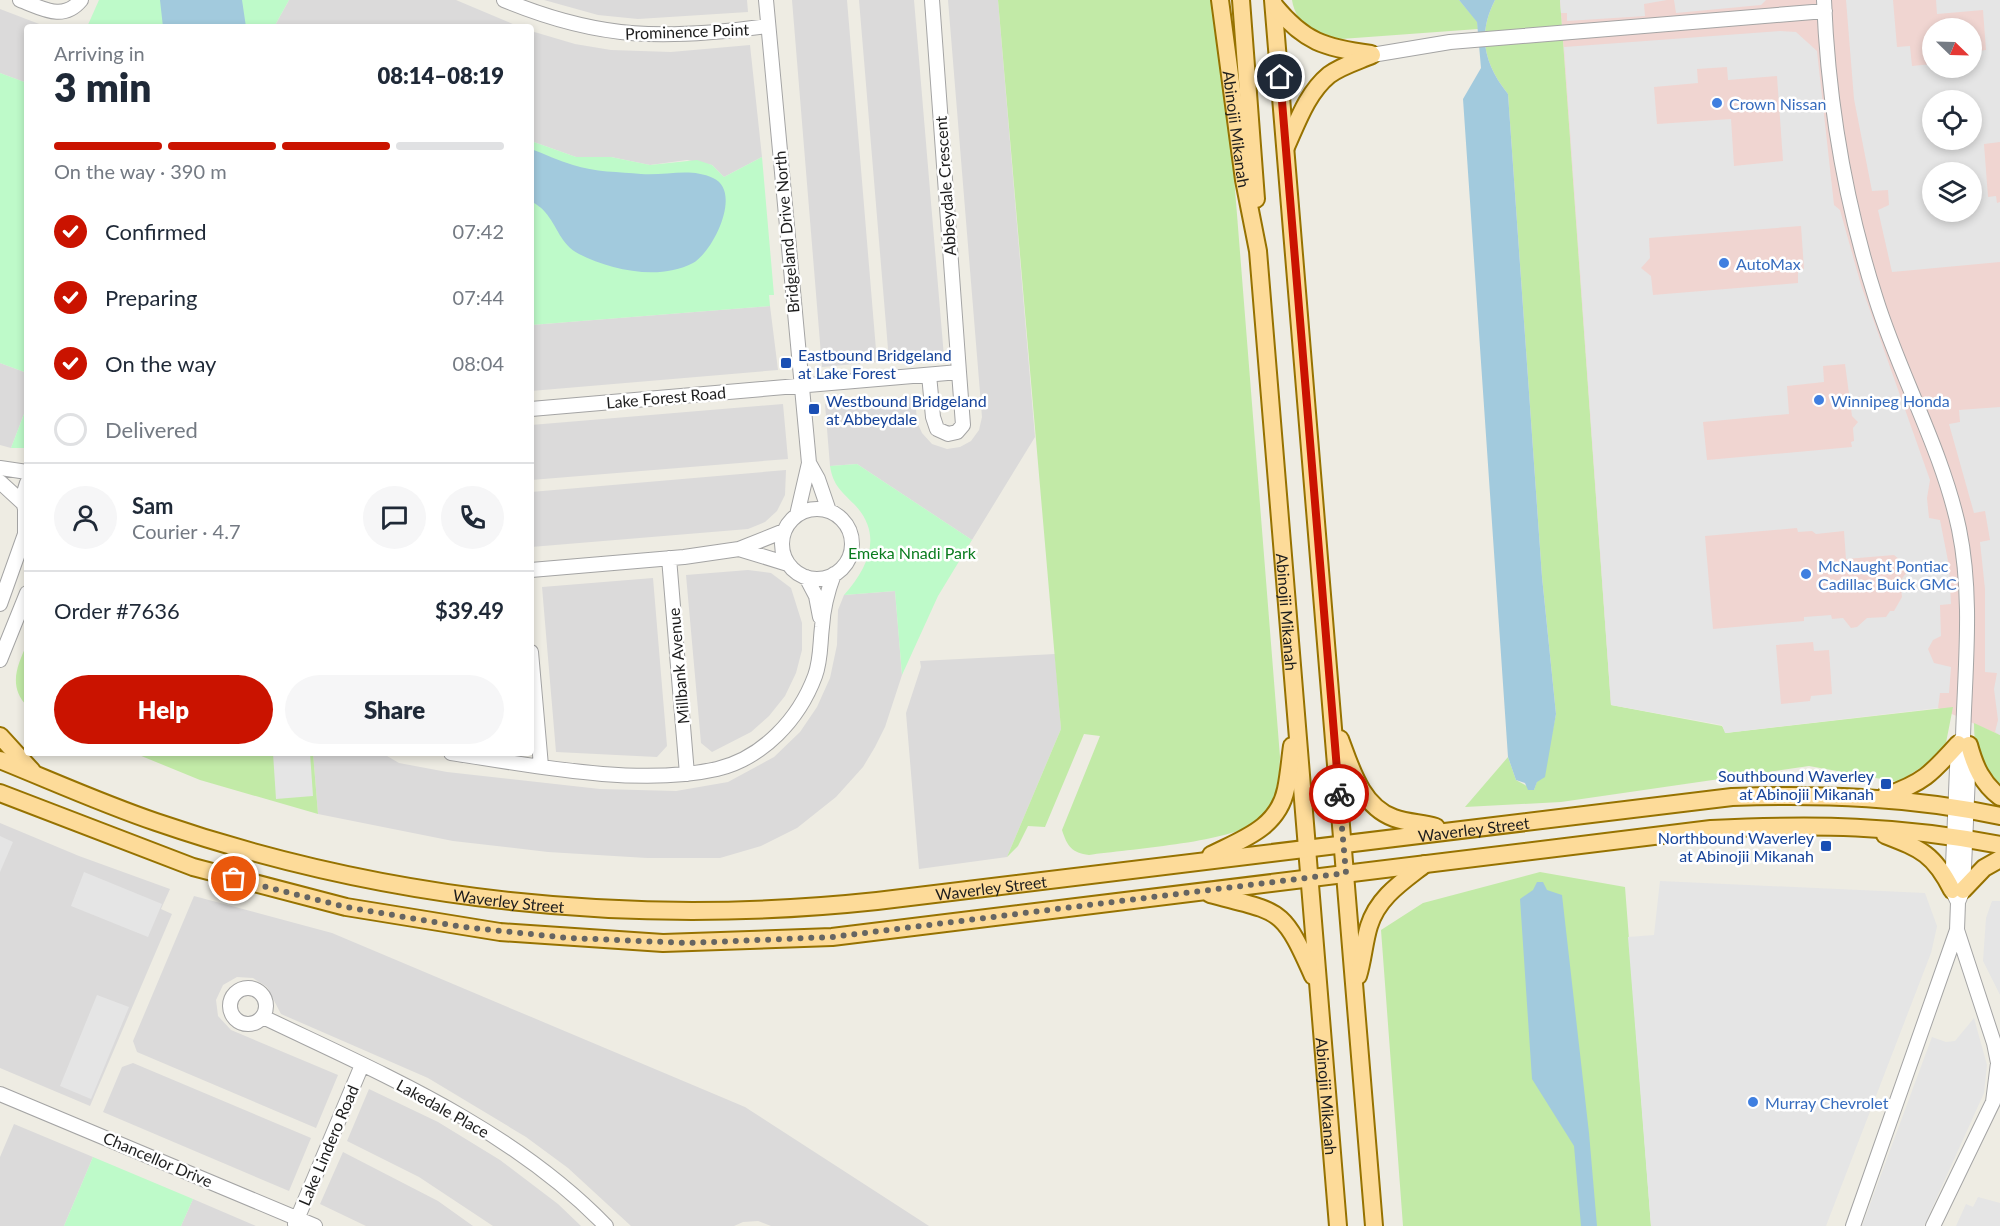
<!DOCTYPE html>
<meta charset="utf-8">
<style>
:root{--surface:#fff;--page:#f6f6f7;--text:#1f2937;--muted:#747a83;--line:#e0e1e3;--accent:#ca1300}
body{margin:0;font-family:Lato,sans-serif;background:var(--page);color:var(--text);height:100vh;display:flex;flex-direction:column;font-size:22px;white-space:nowrap}
*{box-sizing:border-box;margin:0}
p{font-size:20px;color:var(--muted)}
.icon{flex:none;width:33px;height:33px;fill:none;stroke:currentColor;stroke-width:2;stroke-linecap:round;stroke-linejoin:round}
.map{position:relative;flex:1;overflow:hidden}
.details{position:absolute;left:24px;top:24px;width:510px;height:732px;display:flex;flex-direction:column;background:var(--surface);border-radius:6px;box-shadow:0 3px 9px #0003}
.details>*{flex:none}
.needle{width:39px;rotate:113deg}
.buttons{position:absolute;left:1922px;top:18px;display:grid;gap:12px}
.buttons a{display:grid;place-items:center;width:60px;height:60px;border-radius:50%;background:var(--surface);box-shadow:0 3px 9px #0003;font-size:30px}
.pin{position:absolute;display:grid;place-items:center;width:51px;height:51px;color:#fff;margin:-26px;border:3px solid #fff;border-radius:50%;box-shadow:0 2px 6px #0007}
.courier{position:absolute;display:grid;place-items:center;width:60px;height:60px;margin:-30px;border:4px solid #ca1300;border-radius:50%;background:#fff;color:#222;box-shadow:0 2px 8px #0007}
.headline em{font-style:normal;font-weight:800}
.headline div{display:flex;flex-direction:column-reverse}
.headline{display:flex;align-items:center;justify-content:space-between;height:102px;padding:0 30px}
h1{font-size:39px;font-weight:800;line-height:45px}
.bar{display:grid;grid-template-columns:repeat(4,1fr);gap:9px 6px;align-content:center;height:72px;padding:0 30px}
.bar i{height:8px;border-radius:4px;background:var(--line)}
.bar .current{background:var(--accent)}
.bar p{grid-column:span 4}
.line{display:flex;align-items:center;gap:15px;padding:0 30px;border-top:2px solid var(--line)}
.line div{flex:1}
.round{display:grid;place-items:center;flex:none;width:63px;height:63px;border-radius:32px;background:var(--page)}
ol{padding:0 30px;list-style:none}
li{display:flex;align-items:center;gap:18px;height:66px}
li p{margin-inline-start:auto}
li .icon{padding:6px;border-radius:50%;background:var(--accent);color:#fff;stroke-width:4}
li:last-child{color:var(--muted)}
li i{width:33px;height:33px;border:3px solid var(--line);border-radius:50%}
.button{display:flex;gap:12px;margin-top:auto;padding:12px 30px}
.button a{flex:1;height:69px;border-radius:36px;background:var(--accent);color:#fff;font-size:24px;font-weight:800;line-height:69px;text-align:center}
.button a+a{background:var(--page);color:var(--text)}
.map>svg:first-child{display:block}
.residential{fill:#dbdada}
.commercial{fill:#f0d5d1;fill-rule:evenodd}
.grass{fill:#c2eaa7}
.park{fill:#befac9}
.parking{fill:#e5e5e5;fill-rule:evenodd}
.water{fill:#a2cadd}
.lines{fill:none;stroke-linecap:round;stroke-linejoin:round}
.minor-casing{stroke:#a4a4a4;stroke-width:16}
.major-casing{stroke:#967200;stroke-width:20}
.minor{stroke:#fff;stroke-width:14}
.major{stroke:#fddb99;stroke-width:16}
.done{stroke:#666562;stroke-width:6;stroke-dasharray:0 10.8}
.route{stroke:#ca1300;stroke-width:8}
.shop-dot{fill:#3f7fe0;stroke:#fff;stroke-width:2}
.transit-dot{fill:#1a4fb4;stroke:#fff;stroke-width:2}
.labels{text-anchor:middle;dominant-baseline:central;stroke-width:5;stroke-linejoin:round;paint-order:stroke}
.street-label{font-size:16px;fill:#1d1d1d;stroke:#fff}
.shop-label{font-size:16px;fill:#366cbe;stroke:#fff;text-anchor:start}
.transit-label{font-size:16px;fill:#164399;stroke:#fff;text-anchor:start}
.park-label{font-size:16px;fill:#0a7c1e;stroke:#fff}
</style>
<div class="map">
<svg width="2000" height="1226" viewBox="0 0 2000 1226">
<rect width="100%" height="100%" fill="#eeece3"/>
<path class="residential" d="M289,0h167l64,27h-246z
M544,0h203l1,12 -110,7 -40,-4z
M792,0h55l30,362 -55,5z
M859,0h55l30,357 -55,4z
M948,0h50l37,437 -63,103 -115,-76 -27,2 -5,-62 90,-8 2,26 5,11 10,11 15,5 13,-2 11,-6 8,-11 3,-13z
M0,9l47,18h-20v56l-27,-10z
M531,31l44,13 36,6 60,2 79,-7 12,112 -38,20 -12,-12 -25,-5 -37,5 -39,-8h-35l-45,-16z
M770,306l8,64 -247,21v-66z
M0,363l27,10v33l-16,42 -11,-3z
M783,404l5,55 -257,21v-55z
M786,470l-1,25 -8,16 -12,11 -17,7 -217,18v-55z
M748,570l23,3 20,15 11,35v27l-6,23 -11,23 -16,20 -18,16 -39,20 -11,-9 -15,-168z
M653,578l14,168 -10,11 -101,-5 -14,-165z
M895,591l7,84 -17,52 -10,20 -12,20 -27,30 -39,31 -36,18 -41,12h-73l-99,-6 -95,-11 -135,-27 -5,-61h69l17,10 48,9 153,17 76,2 52,-9 46,-25 26,-25 17,-25 13,-29 7,-33 1,-35 6,-15z
M1055,654l6,75 -54,128 -88,12 -13,-156 15,-46 -1,-6z
M0,823l79,33 91,33 -9,20 11,5 -82,192 -90,-38z
M194,896l138,37 413,174 184,119h-158l-13,-5 -15,1 -9,4h-103l-63,-58 -42,-31 -98,-59 -147,-64 -14,-27 -14,-9 -16,-1 -14,8 -7,15 2,16 13,14 107,45 -22,53 -179,-76 -4,-11z
M133,1063l178,75 -22,53 -186,-79 19,-45z
M369,1089l69,33 62,38 58,44 23,22h-88l-74,-49 -72,-36z
M14,1124l79,33 -29,69h-64v-69z
M343,1152l95,49 35,25h-107l-46,-22z
M193,1199l63,27h-75z"/>
<path class="commercial" d="M1560,0h440v735l-62,-27 -327,-3zM1932,28h39v40h-39zM1932,100h39v40h-39zM1932,172h39v40h-39z"/>
<path class="grass" d="M998,0h222l60,757c-1,23 -3,51 -25,66 -30,20 -126,26 -166,32 -17,-2 -22,-9 -27,-25l38,-94 -16,-2 -39,93 -17,-1 -10,20 -11,11 54,-128z
M1292,0h167l18,21 1,8 -137,10c-23,-4 -45,-13 -49,-39z
M1495,0h65l51,705 111,21 4,7 227,-26 -9,46 -46,29 -89,-16 -248,36 -96,5 43,-50 8,23 18,10 16,-47 6,-29 -14,-137 -34,-483c-24,-30 -31,-59 -13,-94z
M27,644v62c-19,-20 -10,-40 0,-62z
M1974,723l26,12v49c-21,-14 -26,-36 -26,-61z
M134,753h179l5,61 -118,-34z
M1540,872l85,15 26,339h-248l-22,-296 42,-27z"/>
<path class="park" d="M99,0h190l-15,27h-187z
M0,73l27,10v290l-27,-10z
M531,141l45,16h35l39,8 47,-5 15,5 12,12 38,-20 12,138h-5l1,11 -239,19z
M27,406v42h-16z
M857,464l115,76 -34,56 -36,79 -7,-84 -51,4c24,-27 40,-60 10,-91 -13,-13 -21,-19 -24,-38z
M93,1157l100,42 -12,27h-117z"/>
<path class="parking" d="M1560,0h107l-23,4 1,12 -78,5v-8h-6z
M1674,0h92l-5,5 -85,8z
M1846,0h47l4,47 13,-1 2,20 20,-2v4h39v-16l15,-2 -3,-40 -46,4 -1,-14h64v142l-16,2 4,53 8,-1 1,7 3,-1v60l-108,10 -14,-62 11,-5 -1,-15 -16,1 -18,-92zM1932,100h39v40h-39zM1932,172h39v40h-39z
M1780,31l16,1 21,19 17,154 6,5 21,75 69,195 -3,18 2,20 11,2 9,46 2,38 -11,1 1,31 -8,4 -5,9 6,14 17,4 -2,26h-9l-2,15 -213,25 -3,-8 -111,-20 -47,-658zM1727,67l1,13 49,-4 6,85 -49,5 -3,-47 -74,5 -3,-37 44,-4 -1,-14zM1801,226l3,43 -6,1v13l-145,12 -2,-19 -10,-8 9,-10 -1,-20zM1845,364l7,52 6,6 -5,6 1,13 -3,1 1,5 -145,13 -4,-38 86,-8 -2,-28 37,-4 -1,-16zM1797,528l1,4 14,-1 4,3 28,-3 2,28 48,-4 16,13 -10,13 2,16 -8,14h-4l-4,6 -19,1 -10,9 -6,1 -8,-10 -11,1 -1,-4 -27,2v4l-91,8 -8,-93zM1813,642l1,9 15,-1 3,44 -21,2 -1,5 -29,3 -5,-59z
M2000,407v328l-5,-3 3,-12 -4,-31 3,-16 -12,-1v-83l-5,-47 10,-2 -5,-29 -11,2 -25,-89 11,-2 -1,-12z
M273,753h37l3,43 -37,3z
M0,836l13,6 -13,30z
M84,872l78,32 -14,33 -77,-31z
M1660,881l265,12 12,33 -6,27 -105,273h-175l-23,-289 26,-2z
M1992,901h8v94l-17,-34 3,-43z
M97,995l32,12 -38,92 -31,-13z
M1974,1018l13,47 -3,28 -60,133h-62l70,-189 14,5 9,-1z
M1978,1197l22,6v23h-44l10,-22 7,3z"/>
<path class="water" d="M160,0h82l4,27h-83z
M1459,0h36c-18,35 -11,64 13,94l34,483 14,137 -11,63 -8,5 -3,8h-6l-3,-7 -9,-3 -8,-23 -45,-658 18,-31 -4,-46z
M531,149c14,5 28,12 42,16 21,7 47,7 68,9 25,2 49,-7 72,4 30,13 0,74 -20,85 -34,18 -82,7 -114,-9 -19,-10 -21,-27 -34,-42 -3,-4 -9,-8 -14,-11z
M1537,882h6l4,8 15,5 27,238 8,93h-16l-7,-80 -42,-67 -12,-180 13,-9z"/>
<g class="lines">
<g class="minor-casing">
<path id="minor" d="M20,0c22,8 43,22 61,0
M504,0c96,40 162,40 264,26
M766,0l43,463 -12,52
M1824,0c4,101 21,202 52,299 24,77 66,150 83,230 14,68 6,138 4,208l-5,7 -6,146 6,12
M1372,55l78,-13 375,-31
M929,375l4,42 4,12 11,5 9,-2 6,-7 -4,-53
M531,409l428,-37 -27,-372
M809,463l9,16 11,32
M0,468l27,4
M0,482l23,21
M27,483l-5,16 5,16
M782 544a35 35 0 1 1 70 0a35 35 0 1 1-70 0Z
M739,549l49,15
M669,558l18,216
M531,570l153,-13 55,-8 45,-18
M806,577l10,19 4,21
M0,604l25,-70v-23
M531,652l10,114
M0,660l27,-67
M451,753c79,12 187,34 266,16 46,-11 82,-50 98,-93 6,-16 5,-33 7,-49 1,-18 6,-37 12,-53
M230 1006a18 18 0 1 1 36 0a18 18 0 1 1-36 0Z
M263,1017c121,58 248,111 343,209
M0,1094l315,132
M295,1224l67,-159
M1853,1226l104,-296 1,-28 5,-12 6,-138
M1933,1226l60,-124 5,-39 -4,-20 -37,-113"/>
</g>
<g class="major-casing">
<g id="major">
<path id="s1" d="M1220,0l24,180 14,71 80,975"/>
<path d="M1241,0l15,199"/>
<path d="M1273,0l101,1226"/>
<path d="M1274,5c30,37 51,43 97,49"/>
<path d="M1286,147c11,-24 21,-54 43,-72 12,-9 29,-14 43,-20"/>
<path d="M0,736l32,35"/>
<path d="M1340,739c11,29 21,67 54,79 14,5 28,5 42,9"/>
<path d="M1969,745c6,22 13,38 31,52"/>
<path id="s2" d="M0,760c52,21 103,44 156,62 232,80 477,105 721,79l855,-104c91,-3 180,0 268,19"/>
<path d="M0,793l193,74 153,40 154,25 163,11 169,-6 879,-108c102,-5 189,-4 289,16"/>
<path d="M1885,796c38,-13 46,-22 73,-52"/>
<path d="M1885,835c36,14 49,19 67,55"/>
<path d="M1211,855c32,-16 67,-27 75,-66 3,-14 4,-29 6,-43"/>
<path d="M1963,890l21,-22 16,-9"/>
<path d="M1210,894c71,19 72,12 103,82"/>
<path d="M1358,976c5,-16 6,-34 11,-50 9,-29 33,-44 56,-62"/>
</g>
</g>
<use href="#minor" class="minor"/>
<use href="#major" class="major"/>
</g>
<g class="lines">
<path class="done" d="M234,879l112,28 117,20 106,11 119,5 144,-6 514,-64 -7,-79"/>
<path class="route" d="M1280,77l59,717"/>
</g>
<g class="shop-dot">
<circle cx="1717" cy="103" r="6"/>
<circle cx="1724" cy="263" r="6"/>
<circle cx="1819" cy="400" r="6"/>
<circle cx="1806" cy="574" r="6"/>
<circle cx="1753" cy="1102" r="6"/>
</g>
<g class="transit-dot">
<rect x="780" y="357" width="12" height="12" rx="3"/>
<rect x="808" y="403" width="12" height="12" rx="3"/>
<rect x="1880" y="778" width="12" height="12" rx="3"/>
<rect x="1820" y="840" width="12" height="12" rx="3"/>
</g>
<g class="labels">
<g class="street-label">
<text transform="translate(687 31) rotate(-2)">Prominence Point</text>
<text stroke="none"><textPath href="#s1" startOffset="130">Abinojii Mikanah</textPath></text>
<text transform="translate(945 186) rotate(-94)">Abbeydale Crescent</text>
<text transform="translate(786 232) rotate(-95)">Bridgeland Drive North</text>
<text transform="translate(666 397) rotate(-5)">Lake Forest Road</text>
<text stroke="none"><textPath href="#s1" startOffset="616">Abinojii Mikanah</textPath></text>
<text transform="translate(678 666) rotate(-95)">Millbank Avenue</text>
<text stroke="none"><textPath href="#s2" startOffset="1500">Waverley Street</textPath></text>
<text stroke="none"><textPath href="#s2" startOffset="1014">Waverley Street</textPath></text>
<text stroke="none"><textPath href="#s2" startOffset="530">Waverley Street</textPath></text>
<text stroke="none"><textPath href="#s1" startOffset="1102">Abinojii Mikanah</textPath></text>
<text transform="translate(443 1108) rotate(29)">Lakedale Place</text>
<text transform="translate(328 1145) rotate(-67)">Lake Lindero Road</text>
<text transform="translate(158 1159) rotate(23)">Chancellor Drive</text>
</g>
<g class="shop-label">
<text x="1729" y="103">Crown Nissan</text>
<text x="1736" y="263">AutoMax</text>
<text x="1831" y="400">Winnipeg Honda</text>
<text x="1818" y="565">McNaught Pontiac<tspan x="1818" dy="18">Cadillac Buick GMC</tspan></text>
<text x="1765" y="1102">Murray Chevrolet</text>
</g>
<g class="transit-label">
<text x="798" y="354">Eastbound Bridgeland<tspan x="798" dy="18">at Lake Forest</tspan></text>
<text x="826" y="400">Westbound Bridgeland<tspan x="826" dy="18">at Abbeydale</tspan></text>
<text x="1874" y="775" text-anchor="end">Southbound Waverley<tspan x="1874" dy="18">at Abinojii Mikanah</tspan></text>
<text x="1814" y="837" text-anchor="end">Northbound Waverley<tspan x="1814" dy="18">at Abinojii Mikanah</tspan></text>
</g>
<g class="park-label">
<text x="912" y="552">Emeka Nnadi Park</text>
</g>
</g>
</svg>
<div class="buttons">
<a><svg class="needle" viewBox="-14 -14 28 28"><path d="M0-13l5 13h-10z" fill="#e53935"/><path d="M0 13l5-13h-10z" fill="#747a83"/></svg></a>
<a><svg class="icon" aria-label="locate" viewBox="0 0 24 24"><circle cx="12" cy="12" r="6"/><path d="M12 2v4M12 18v4M2 12h4M18 12h4"/></svg></a>
<a><svg class="icon" aria-label="layers" viewBox="0 0 24 24"><path d="M12 4l9 5-9 5-9-5zM3 14l9 5 9-5"/></svg></a>
</div>
<div class="pin" style="left:234px;top:879px;background:#ea580c"><svg class="icon" aria-label="bag" viewBox="0 0 24 24"><path d="M5 8h14l-1 12H6zM9 8a3 3 0 0 1 6 0"/></svg></div>
<div class="pin" style="left:1280px;top:77px;background:#1f2937"><svg class="icon" aria-label="home" viewBox="0 0 24 24"><path d="M3 11l9-7 9 7M6 9v11h12V9"/></svg></div>
<div class="courier" style="left:1339px;top:794px"><svg class="icon" aria-label="bike" viewBox="0 0 24 24"><circle cx="6" cy="16" r="4"/><circle cx="18" cy="16" r="4"/><path d="M6 16l4-8h5l3 8M10 8l3 8H6M13 5h3"/></svg></div>
<section class="details">
<div class="headline"><div><h1>3 min</h1><p>Arriving in</p></div><em>08:14–08:19</em></div>
<div class="bar"><i class="current"></i><i class="current"></i><i class="current"></i><i></i><p>On the way · 390 m</p></div>
<ol>
<li><svg class="icon" aria-label="check" viewBox="0 0 24 24"><path d="M5 12l5 5 9-10"/></svg>Confirmed<p>07:42</p></li>
<li><svg class="icon" aria-label="check" viewBox="0 0 24 24"><path d="M5 12l5 5 9-10"/></svg>Preparing<p>07:44</p></li>
<li><svg class="icon" aria-label="check" viewBox="0 0 24 24"><path d="M5 12l5 5 9-10"/></svg>On the way<p>08:04</p></li>
<li><i></i>Delivered</li>
</ol>
<div class="line" style="height:108px"><a class="round"><svg class="icon" aria-label="person" viewBox="0 0 24 24"><circle cx="12" cy="8" r="4"/><path d="M4 21q1-7 8-7t8 7"/></svg></a><div><b>Sam</b><p>Courier · 4.7</p></div><a class="round"><svg class="icon" aria-label="chat" viewBox="0 0 24 24"><path d="M4 5h16v11H9l-5 4z"/></svg></a><a class="round"><svg class="icon" aria-label="phone" viewBox="0 0 24 24"><path d="M5 4h4l2 5-3 2q2 4 5 5l2-3 5 2v4C11 20 4 13 5 4z"/></svg></a></div>
<div class="line" style="height:78px"><div>Order #7636</div><b>$39.49</b></div>
<div class="button"><a>Help</a><a>Share</a></div>
</section>
</div>
